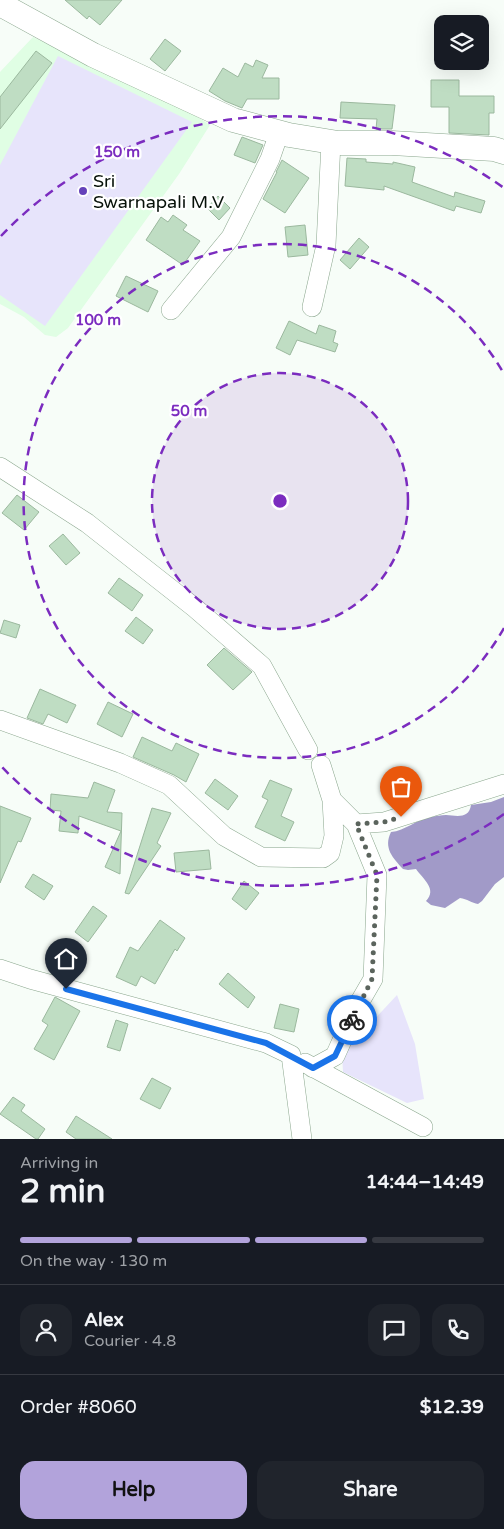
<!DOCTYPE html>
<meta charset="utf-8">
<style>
:root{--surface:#171b24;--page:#20242c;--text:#f1f3f6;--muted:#9ea1a6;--line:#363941;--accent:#b2a3db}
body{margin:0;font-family:"Varela Round",sans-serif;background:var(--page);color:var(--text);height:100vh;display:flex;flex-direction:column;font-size:19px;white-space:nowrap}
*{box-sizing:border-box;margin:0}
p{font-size:16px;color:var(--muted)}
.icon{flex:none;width:28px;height:28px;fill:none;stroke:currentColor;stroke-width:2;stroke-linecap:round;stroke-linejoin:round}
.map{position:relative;height:1139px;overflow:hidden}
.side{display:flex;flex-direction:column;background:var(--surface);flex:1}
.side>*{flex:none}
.fabs{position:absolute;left:434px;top:15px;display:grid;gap:10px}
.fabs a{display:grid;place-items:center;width:55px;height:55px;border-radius:10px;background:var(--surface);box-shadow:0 5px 20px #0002;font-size:25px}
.pin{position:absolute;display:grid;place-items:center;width:42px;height:42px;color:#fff;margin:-51px -21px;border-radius:50% 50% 50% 0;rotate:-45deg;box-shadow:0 0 5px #0007}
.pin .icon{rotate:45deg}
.courier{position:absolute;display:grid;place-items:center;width:50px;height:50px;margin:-25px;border:4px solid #1a73e8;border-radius:50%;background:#fff;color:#222;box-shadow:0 1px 6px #0007}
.overview em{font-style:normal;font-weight:800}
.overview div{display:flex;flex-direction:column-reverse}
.overview{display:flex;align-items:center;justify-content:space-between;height:85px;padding:0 20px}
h1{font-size:32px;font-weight:800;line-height:38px}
.bar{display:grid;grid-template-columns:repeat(4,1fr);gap:8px 5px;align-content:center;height:60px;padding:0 20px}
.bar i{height:6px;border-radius:4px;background:var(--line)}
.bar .on{background:var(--accent)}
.bar p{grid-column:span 4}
.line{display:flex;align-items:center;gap:12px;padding:0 20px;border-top:1px solid var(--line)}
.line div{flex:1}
.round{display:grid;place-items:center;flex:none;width:52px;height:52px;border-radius:15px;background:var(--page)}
.primary-button{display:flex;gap:10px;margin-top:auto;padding:10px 20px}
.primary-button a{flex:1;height:58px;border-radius:15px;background:var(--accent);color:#111;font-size:20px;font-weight:800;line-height:58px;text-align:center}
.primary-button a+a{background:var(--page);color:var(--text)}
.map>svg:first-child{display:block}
.built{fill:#e0fee4}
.green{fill:#e7e4fb}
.water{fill:#a19ac8}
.building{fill:#bfddc3;stroke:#9bb89e}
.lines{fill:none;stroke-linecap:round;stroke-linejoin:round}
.minor-casing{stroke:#8aa68d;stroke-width:20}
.tertiary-casing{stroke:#8aa68d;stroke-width:25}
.minor{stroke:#fff;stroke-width:19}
.tertiary{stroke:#fff;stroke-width:24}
.done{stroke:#5b645d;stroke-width:5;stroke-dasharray:0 9}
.route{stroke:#1a73e8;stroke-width:6}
.ring{fill:none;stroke:#7b2cbf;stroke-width:2.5;stroke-dasharray:9 6}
.poi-dot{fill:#6542ba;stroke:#fff;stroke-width:2}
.labels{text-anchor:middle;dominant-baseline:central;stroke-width:4.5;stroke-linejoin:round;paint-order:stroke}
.poi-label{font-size:18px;fill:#071109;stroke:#fff;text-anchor:start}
.centre{fill:#7b2cbf;stroke:#fff;stroke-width:2.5}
.ring-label{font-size:15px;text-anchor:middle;font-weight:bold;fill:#7b2cbf;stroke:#fff;stroke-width:4.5;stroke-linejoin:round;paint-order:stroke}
</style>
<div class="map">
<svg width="504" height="1139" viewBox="0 0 504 1139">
<rect width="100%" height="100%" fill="#f7fdf8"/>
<path class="built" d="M33,37l154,73 23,15 -31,49 -96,133 -15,21 -12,9 -11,-2 -21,-18 -24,-13v-232z"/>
<path class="green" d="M58,56l134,66 -147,204 -45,-31v-130z
M397,995l18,49 9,55 -17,4 -64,-31 -1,-18z"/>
<path class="water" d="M504,797v80l-9,7 -13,17 -4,3c-6,-1 -11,-5 -18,-6l-15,10 -14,-3 -5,-4c12,-12 -4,-23 -10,-32l-8,1 -5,-1c-10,-11 -20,-21 -12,-37 14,-1 26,-13 40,-15 5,-1 10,-2 15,-2 11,1 23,4 25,-10l20,-3z"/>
<path class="building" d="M65,0h57l-22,25 -11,-9 -2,3z
M165,39l16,12 -16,20 -15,-12z
M36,51l16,12 -52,66v-32z
M256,60l12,5 -6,13h17v21h-32l-5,9 -17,-7 -16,-10 14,-23 15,9 7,-14 8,4z
M431,80h28v16h35v17h-5v22l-40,-2v-26h-18z
M341,102l54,3 -3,24h-16l1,-10 -37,-1z
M242,137l21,8 -8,18 -21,-8z
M347,158l19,1v3l27,2v-2l22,5 -3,15 42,15 1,-5 30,9 -4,12 -25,-7 -2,5 -70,-25v4l-39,-4z
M282,160l27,18 -24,35 -22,-14 14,-27h-1z
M218,196l12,12 -11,12 -12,-12z
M173,215l14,10 -4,5 17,11 -17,24 -37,-25 15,-23 7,5z
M305,225l3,30 -20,2 -3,-30z
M359,238l10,9 -19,22 -10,-9z
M126,276l32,15 -10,21 -32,-16z
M289,321l27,13 3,-9 17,6 -3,11 5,2 -3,8 -38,-12 -7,15 -14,-7z
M17,495l22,17 -15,18 -22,-17z
M63,534l17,19 -14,12 -17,-19z
M119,578l24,17 -11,16 -24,-18z
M136,617l17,13 -10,14 -18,-13z
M4,620l16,5 -4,13 -16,-5z
M224,648l28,24 -19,18 -26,-25z
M40,689l36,16 -9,18 -19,-9 -5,10 -16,-6z
M108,702l25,12 -11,23 -25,-13z
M142,737l30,14 4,-8 23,11 -13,28 -12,-7 -41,-18z
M215,779l23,17 -10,14 -23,-17z
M270,780l22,9 -11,27 13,6 -9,19 -30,-14 13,-27 -6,-3z
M94,782l21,8 -8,22 15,1 -2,61 -15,-7 16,-36 -42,-15 -1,17 -19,-2 2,-20 -11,-1 1,-16 37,4z
M0,806l31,12 -10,24 -3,-1 -18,42z
M152,808l19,5 -14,30 4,3 -32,48 -4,-1z
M209,850l2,19 -35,3 -2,-19z
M33,874l20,12 -9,14 -19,-13z
M244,881l15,12 -13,17 -14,-11z
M93,906l14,10 -19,26 -13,-10z
M160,920l25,18 -8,13 -2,-2 -20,35 -14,-8 -5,10 -20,-9 14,-30 8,4z
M228,973l27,24 -7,11 -29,-24z
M55,997l25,14 -26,49 -20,-11 14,-24 -6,-4z
M280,1004l19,5 -5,23 -20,-4z
M116,1020l12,4 -8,27 -13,-4z
M152,1078l19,10 -11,21 -20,-10z
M13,1097l12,8 -4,6 24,18 -7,10h-2l-36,-25z
M76,1116l36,23h-36l-10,-7z"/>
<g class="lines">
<g class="minor-casing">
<path id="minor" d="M312,307l14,-62 5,-103
M171,310l60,-73 39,-78 9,-26
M0,467l87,56 108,85 67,58 46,84
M0,720l120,43 49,22 55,51 37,21 62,1 7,-5 4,-17 -2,-36
M356,824l28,-2 120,-38
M0,969l30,10 236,64 25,12 11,84
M305,1063l118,64
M313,1068l22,-12 23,-51 15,-26 4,-104 -21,-51 -24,-24 -11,-35"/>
</g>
<g class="tertiary-casing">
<path id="tertiary" d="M0,4l93,51 140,65 56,15 49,8h54l102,6 10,3"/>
</g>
<use href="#minor" class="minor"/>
<use href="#tertiary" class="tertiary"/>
</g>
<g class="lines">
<path class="done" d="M352,1020l20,-41 5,-104 -21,-51 28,-2 17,-5"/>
<path class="route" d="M66,989l200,54 47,25 22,-12 17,-36"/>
</g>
<circle cx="280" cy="501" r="128" fill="#7b2cbf" fill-opacity=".12"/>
<g class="ring">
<circle cx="280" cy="501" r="128"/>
<path d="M504 628A257 257 0 1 1 504 374"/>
<path d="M504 814A385 385 0 0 1 1 766M1 236A385 385 0 0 1 504 188"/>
</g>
<circle class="poi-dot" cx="83" cy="191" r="5"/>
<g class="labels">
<g class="poi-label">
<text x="93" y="181">Sri<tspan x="93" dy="21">Swarnapali M.V</tspan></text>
</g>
</g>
<circle cx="280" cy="501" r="8" class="centre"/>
<g class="ring-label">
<text x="117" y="157">150 m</text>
<text x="98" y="325">100 m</text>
<text x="189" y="416">50 m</text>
</g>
</svg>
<div class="fabs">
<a><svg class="icon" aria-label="layers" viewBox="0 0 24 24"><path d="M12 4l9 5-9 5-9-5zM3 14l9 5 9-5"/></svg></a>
</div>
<div class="pin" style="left:401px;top:817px;background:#ea580c"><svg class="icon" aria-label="bag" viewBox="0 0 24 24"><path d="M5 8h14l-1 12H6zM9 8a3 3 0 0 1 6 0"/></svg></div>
<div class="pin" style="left:66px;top:989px;background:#1f2937"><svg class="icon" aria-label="home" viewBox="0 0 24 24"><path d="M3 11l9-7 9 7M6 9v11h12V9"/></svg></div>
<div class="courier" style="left:352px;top:1020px"><svg class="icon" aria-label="bike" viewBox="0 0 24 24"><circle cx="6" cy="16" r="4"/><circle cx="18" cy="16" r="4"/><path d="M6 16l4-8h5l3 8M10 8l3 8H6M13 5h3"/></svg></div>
</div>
<section class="side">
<div class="overview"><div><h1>2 min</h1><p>Arriving in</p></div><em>14:44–14:49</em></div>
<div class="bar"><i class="on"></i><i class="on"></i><i class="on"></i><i></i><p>On the way · 130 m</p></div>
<div class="line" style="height:90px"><a class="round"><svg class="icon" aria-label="person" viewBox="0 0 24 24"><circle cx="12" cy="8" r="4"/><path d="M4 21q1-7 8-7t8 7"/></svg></a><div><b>Alex</b><p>Courier · 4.8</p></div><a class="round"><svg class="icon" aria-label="chat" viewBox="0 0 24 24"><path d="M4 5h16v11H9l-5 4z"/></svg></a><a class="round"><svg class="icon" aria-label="phone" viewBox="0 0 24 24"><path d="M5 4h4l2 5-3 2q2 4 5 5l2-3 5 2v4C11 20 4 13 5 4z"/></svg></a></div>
<div class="line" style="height:65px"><div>Order #8060</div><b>$12.39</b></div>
<div class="primary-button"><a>Help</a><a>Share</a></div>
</section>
